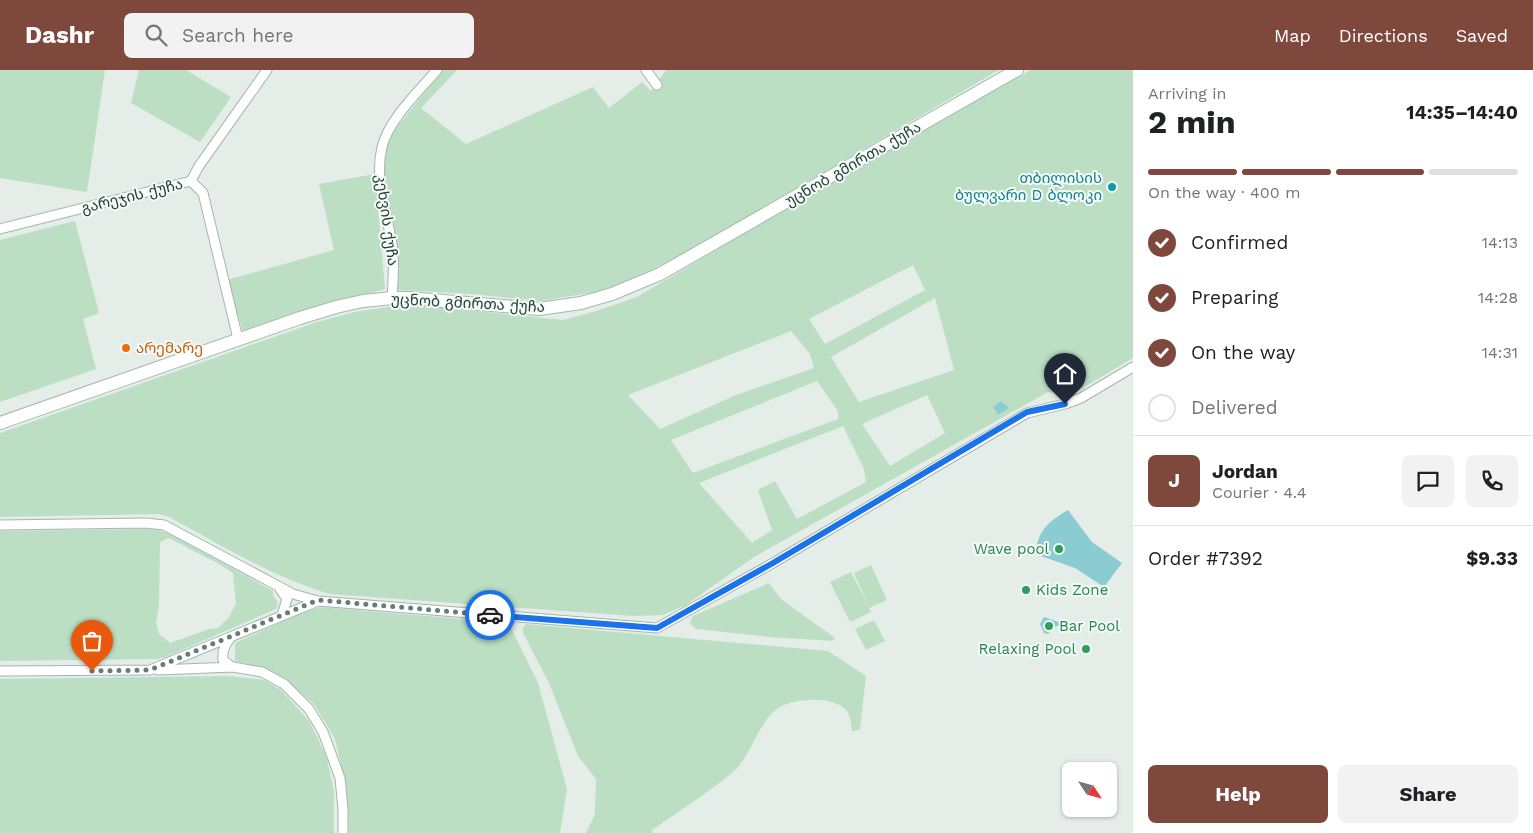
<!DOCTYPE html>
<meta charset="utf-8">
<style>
:root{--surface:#fff;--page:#f2f2f2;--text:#202124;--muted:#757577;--line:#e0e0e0;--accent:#7f483d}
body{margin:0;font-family:"Work Sans","Noto Sans Georgian",sans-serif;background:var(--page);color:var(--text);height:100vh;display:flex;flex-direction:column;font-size:19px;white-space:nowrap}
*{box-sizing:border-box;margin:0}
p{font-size:16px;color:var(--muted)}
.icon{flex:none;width:28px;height:28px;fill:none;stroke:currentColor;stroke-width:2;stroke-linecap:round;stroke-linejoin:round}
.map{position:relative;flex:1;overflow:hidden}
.side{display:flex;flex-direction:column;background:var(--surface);width:400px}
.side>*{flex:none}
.needle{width:32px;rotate:126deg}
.controls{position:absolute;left:1062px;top:692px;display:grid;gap:10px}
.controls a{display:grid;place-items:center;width:55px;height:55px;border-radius:8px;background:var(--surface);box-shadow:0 1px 4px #0004;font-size:25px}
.pin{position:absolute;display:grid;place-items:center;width:42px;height:42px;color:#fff;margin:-51px -21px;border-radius:50% 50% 50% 0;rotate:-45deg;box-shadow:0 0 5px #0007}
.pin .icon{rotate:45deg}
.courier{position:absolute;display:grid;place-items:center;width:50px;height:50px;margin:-25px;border:4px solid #1a73e8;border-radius:50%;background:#fff;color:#222;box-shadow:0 1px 6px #0007}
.summary em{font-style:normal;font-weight:700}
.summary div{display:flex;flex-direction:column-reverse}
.summary{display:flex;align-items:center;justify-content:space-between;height:85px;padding:0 15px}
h1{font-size:32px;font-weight:700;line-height:38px}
.bar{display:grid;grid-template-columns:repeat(4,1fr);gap:8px 5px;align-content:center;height:60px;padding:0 15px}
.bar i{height:6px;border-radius:4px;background:var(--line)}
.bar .on{background:var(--accent)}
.bar p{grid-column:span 4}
.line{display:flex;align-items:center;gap:12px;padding:0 15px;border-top:1px solid var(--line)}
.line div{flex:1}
.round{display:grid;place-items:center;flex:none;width:52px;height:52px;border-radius:8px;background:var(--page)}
ol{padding:0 15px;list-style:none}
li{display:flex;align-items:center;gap:15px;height:55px}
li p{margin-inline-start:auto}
li .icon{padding:5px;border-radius:50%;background:var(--accent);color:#fff;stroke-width:4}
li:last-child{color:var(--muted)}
li i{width:28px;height:28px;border:2px solid var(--line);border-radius:50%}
.primary-button{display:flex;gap:10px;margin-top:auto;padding:10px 15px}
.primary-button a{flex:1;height:58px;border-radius:8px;background:var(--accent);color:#fff;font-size:20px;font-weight:700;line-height:58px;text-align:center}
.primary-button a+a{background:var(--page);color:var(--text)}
header{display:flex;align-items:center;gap:30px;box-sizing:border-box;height:70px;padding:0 25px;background:var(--accent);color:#fff}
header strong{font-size:24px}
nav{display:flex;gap:28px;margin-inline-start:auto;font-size:18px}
.search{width:350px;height:45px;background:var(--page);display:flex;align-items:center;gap:12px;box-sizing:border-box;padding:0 18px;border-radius:8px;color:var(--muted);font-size:19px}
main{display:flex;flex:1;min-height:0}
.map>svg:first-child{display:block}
.green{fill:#bcdfc4;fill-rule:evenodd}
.water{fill:#8bccd3}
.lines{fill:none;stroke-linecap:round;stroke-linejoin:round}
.minor-casing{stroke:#a6b5af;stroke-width:11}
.secondary-casing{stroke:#a2b9b0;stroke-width:14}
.minor{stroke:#fff;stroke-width:9}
.secondary{stroke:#fff;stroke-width:12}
.done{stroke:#677c74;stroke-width:5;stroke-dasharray:0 9}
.route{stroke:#1a73e8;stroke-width:6}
.culture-dot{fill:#0f9aa8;stroke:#f4faf7;stroke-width:2}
.food-dot{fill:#e8710a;stroke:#f4faf7;stroke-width:2}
.leisure-dot{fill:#2e9e5b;stroke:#f4faf7;stroke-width:2}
.labels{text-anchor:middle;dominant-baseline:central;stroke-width:4;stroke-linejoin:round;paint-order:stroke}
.street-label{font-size:15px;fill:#233f36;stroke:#f4faf7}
.culture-label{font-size:15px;fill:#0d838f;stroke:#f4faf7;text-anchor:end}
.food-label{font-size:15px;fill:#c56008;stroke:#f4faf7;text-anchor:start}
.leisure-label{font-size:15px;fill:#27864d;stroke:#f4faf7;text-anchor:end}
</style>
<header>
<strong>Dashr</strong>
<div class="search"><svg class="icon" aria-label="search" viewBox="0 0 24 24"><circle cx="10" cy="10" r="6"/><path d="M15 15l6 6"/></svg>Search here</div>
<nav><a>Map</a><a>Directions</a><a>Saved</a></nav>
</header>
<main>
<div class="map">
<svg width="1133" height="763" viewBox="0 0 1133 763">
<rect width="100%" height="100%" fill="#e4ede8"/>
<path class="green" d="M0,0h105l-18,122 -87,-14z
M139,0h47l45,27 -31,45 -69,-39z
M443,0h14l-36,38 45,36 127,-57 16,21 33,-26 9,9 15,-21h333l-316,185 -61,28 -27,9 -54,9 -70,-7 -74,-4 -15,-115 4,-26 9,-20z
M1031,0h102v288l-62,37 -23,-3 -294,165 -68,48 -23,10 -30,1 -303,-22c-58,-17 -109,-49 -161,-77l-11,-3 -158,3v-84l314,-110 40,-11 53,-8 156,16 33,-9 41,-14 98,-58zM913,195l12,25 -100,54 -16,-25zM935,228l19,72 -95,32 -28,-45zM791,261l19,23 4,14 -78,27 -76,34 -32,-34zM817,311l21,30v8l-145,54 -22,-33zM927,325l18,38 -55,33 -28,-42zM843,356l21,43 2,13 -69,37 -22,-38 -17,9 14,40 -20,13 -53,-60z
M375,104l10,115 -142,42 -16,-51 107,-30 -15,-66z
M75,151l24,92 -16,6 13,50 -96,33v-162z
M147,459l11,1 12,4 103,57v4l5,8 -2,6 -110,48 -8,2 -158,2v-130zM169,468l50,26 14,9 3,30 -7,14 -11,11 -9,1 -39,14 -11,-9 -3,-12 3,-16 1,-64z
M871,495l16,35 -18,8 2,4 -21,10 -20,-40 21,-10 18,35 -15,-34z
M769,513l13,17 53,38 -2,3 -63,-4 -74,-8 -6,-6 3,-7z
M320,537l166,14 19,-1 6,8 27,55 29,106 -7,44h-211l-2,-43 -12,-51 -21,-35 -30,-25 -19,-11 -30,-7v-18l66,-30z
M874,550l11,21 -19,9 -11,-21z
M526,554l302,27 38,25 -6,53 -8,3c-1,-8 -1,-16 -6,-22 -13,-14 -50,-12 -66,-3 -21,12 -29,50 -47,65 -25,21 -54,39 -81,58l1,3h-67l9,-19 1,-35 -18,-23 -29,-73 -26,-50v-5z
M229,606l35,4 17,10 29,32 16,34 8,35v42h-334v-154z"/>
<path class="water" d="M1001,331l8,7 -11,7 -5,-8z
M1068,440l24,32 30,21 -18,24 -29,-19 -40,-14c4,-25 12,-31 33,-44z
M1044,547l20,7 -10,3 -6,7 -4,-1 -4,-9z"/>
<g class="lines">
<g class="minor-casing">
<path id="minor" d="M646,0l11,15
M191,111l12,12 35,146
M0,159l191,-48 8,-15 68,-96
M392,228c1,-18 3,-35 0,-53 -5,-33 -18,-64 -10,-98 7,-28 36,-55 55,-77
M0,455l146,-2 18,2 116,62 13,7 25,7 339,27 116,-65 254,-150 38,-9 16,-6 52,-31
M280,519l7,10 -5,16
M231,567c-6,8 -9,13 -8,23l9,7
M158,600l75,-3 29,5 22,12 25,25 14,23 17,46 3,31v24
M0,601l150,-1 168,-69"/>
</g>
<g class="secondary-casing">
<path id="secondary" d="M0,353l300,-105 36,-11 27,-6 29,-3h16l131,11 42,-6 31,-9 48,-20 357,-204"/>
</g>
<use href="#minor" class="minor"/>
<use href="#secondary" class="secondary"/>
</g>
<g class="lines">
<path class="done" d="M92,601l58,-1 168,-70 172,15"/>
<path class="route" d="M490,545l167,13 116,-65 254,-151 38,-8"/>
</g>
<circle class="culture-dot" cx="1112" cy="117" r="5"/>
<circle class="food-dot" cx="126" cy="278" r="5"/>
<g class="leisure-dot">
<circle cx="1059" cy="479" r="5"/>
<circle cx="1026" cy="520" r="5"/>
<circle cx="1049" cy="556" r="5"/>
<circle cx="1086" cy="579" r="5"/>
</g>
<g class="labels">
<g class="street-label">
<text transform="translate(853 94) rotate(-30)">უცნობ გმირთა ქუჩა</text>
<text transform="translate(132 126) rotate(-14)">გარეჯის ქუჩა</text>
<text transform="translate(387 150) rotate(82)">კეხვის ქუჩა</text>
<text transform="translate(468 233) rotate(3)">უცნობ გმირთა ქუჩა</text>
</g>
<g class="culture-label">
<text x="1102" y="108">თბილისის<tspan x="1102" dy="17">ბულვარი D ბლოკი</tspan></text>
</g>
<g class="food-label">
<text x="136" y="278">არემარე</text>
</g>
<g class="leisure-label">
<text x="1049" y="479">Wave pool</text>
<text x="1036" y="520" text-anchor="start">Kids Zone</text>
<text x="1059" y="556" text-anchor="start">Bar Pool</text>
<text x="1076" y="579">Relaxing Pool</text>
</g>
</g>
</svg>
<div class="controls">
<a><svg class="needle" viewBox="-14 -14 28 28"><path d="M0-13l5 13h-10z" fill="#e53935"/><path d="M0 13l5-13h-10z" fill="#757577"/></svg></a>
</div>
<div class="pin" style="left:92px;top:601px;background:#ea580c"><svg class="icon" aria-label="bag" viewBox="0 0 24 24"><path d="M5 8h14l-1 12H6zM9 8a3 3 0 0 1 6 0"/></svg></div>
<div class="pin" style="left:1065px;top:334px;background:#1f2937"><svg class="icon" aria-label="home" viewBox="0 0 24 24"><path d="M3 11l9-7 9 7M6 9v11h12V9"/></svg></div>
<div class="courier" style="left:490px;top:545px"><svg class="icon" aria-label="car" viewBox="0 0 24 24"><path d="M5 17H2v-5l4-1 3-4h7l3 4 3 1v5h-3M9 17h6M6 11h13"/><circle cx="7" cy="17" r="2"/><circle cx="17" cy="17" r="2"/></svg></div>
</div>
<section class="side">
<div class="summary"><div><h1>2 min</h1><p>Arriving in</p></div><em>14:35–14:40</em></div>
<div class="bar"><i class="on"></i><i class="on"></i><i class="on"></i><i></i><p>On the way · 400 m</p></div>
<ol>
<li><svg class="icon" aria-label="check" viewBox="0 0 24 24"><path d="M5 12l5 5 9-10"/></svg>Confirmed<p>14:13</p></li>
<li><svg class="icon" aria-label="check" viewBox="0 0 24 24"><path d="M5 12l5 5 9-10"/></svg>Preparing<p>14:28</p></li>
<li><svg class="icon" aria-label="check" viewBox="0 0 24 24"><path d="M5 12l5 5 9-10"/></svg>On the way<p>14:31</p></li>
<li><i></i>Delivered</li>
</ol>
<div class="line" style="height:90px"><b class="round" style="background:var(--accent);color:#fff">J</b><div><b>Jordan</b><p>Courier · 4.4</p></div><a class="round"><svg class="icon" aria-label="chat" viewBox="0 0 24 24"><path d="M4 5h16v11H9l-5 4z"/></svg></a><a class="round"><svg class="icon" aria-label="phone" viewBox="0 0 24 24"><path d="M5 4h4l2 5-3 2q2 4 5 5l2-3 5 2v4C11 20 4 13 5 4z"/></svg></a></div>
<div class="line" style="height:65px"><div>Order #7392</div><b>$9.33</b></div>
<div class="primary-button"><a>Help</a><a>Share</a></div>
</section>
</main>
